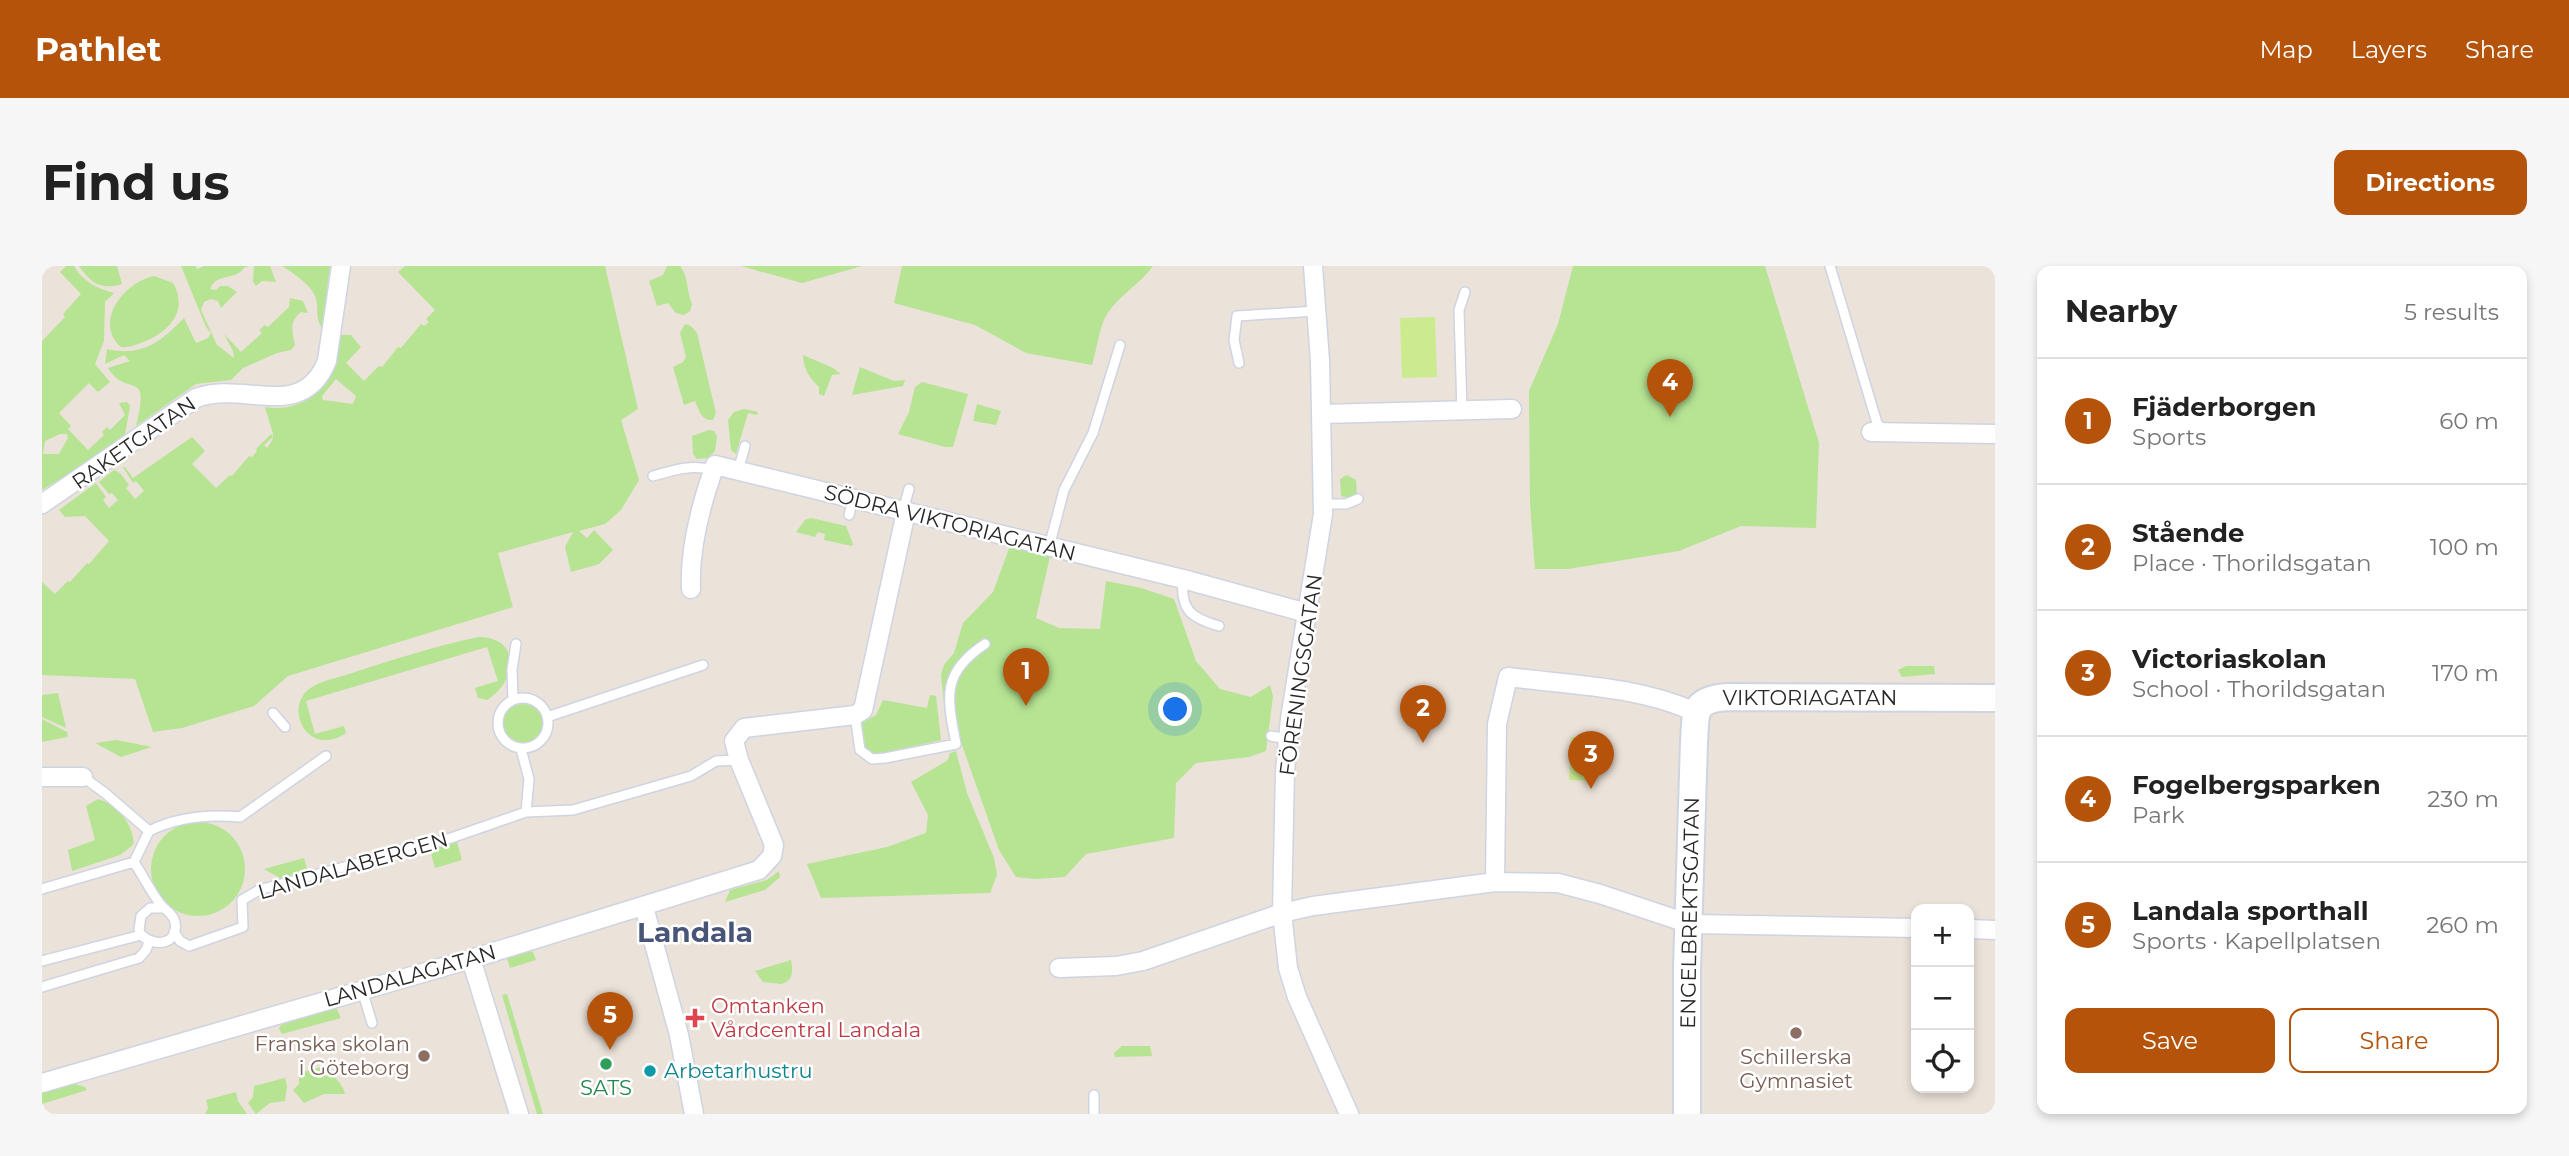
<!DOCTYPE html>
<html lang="en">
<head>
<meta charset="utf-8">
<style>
  :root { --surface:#fff; --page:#f6f6f6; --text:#222; --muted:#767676; --line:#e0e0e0; --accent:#b45309 }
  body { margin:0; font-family:Montserrat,sans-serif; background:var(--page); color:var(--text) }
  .controls { position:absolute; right:21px; bottom:21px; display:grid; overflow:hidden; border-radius:14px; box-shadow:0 4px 10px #0003 }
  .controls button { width:63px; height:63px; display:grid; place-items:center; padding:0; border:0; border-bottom:2px solid var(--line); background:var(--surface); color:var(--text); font:35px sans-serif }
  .you { position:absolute; left:1134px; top:444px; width:24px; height:24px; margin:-18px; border:5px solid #fff; border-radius:50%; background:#1a73e8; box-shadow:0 0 0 10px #1a73e833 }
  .badge { display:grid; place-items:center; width:46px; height:46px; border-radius:50%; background:var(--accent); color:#fff; font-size:23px; font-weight:700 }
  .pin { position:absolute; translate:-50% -58px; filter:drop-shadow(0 2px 4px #0008) }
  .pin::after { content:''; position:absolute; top:37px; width:24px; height:21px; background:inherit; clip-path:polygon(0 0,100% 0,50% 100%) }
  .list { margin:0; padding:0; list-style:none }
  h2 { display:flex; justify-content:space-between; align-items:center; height:91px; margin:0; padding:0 28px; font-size:30px }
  h2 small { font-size:23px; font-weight:400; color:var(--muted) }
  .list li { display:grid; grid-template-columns:46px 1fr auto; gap:21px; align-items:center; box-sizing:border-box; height:126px; padding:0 28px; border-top:2px solid var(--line) }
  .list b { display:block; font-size:26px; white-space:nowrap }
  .list p { margin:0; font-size:23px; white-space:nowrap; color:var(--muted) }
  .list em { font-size:23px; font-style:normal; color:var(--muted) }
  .actions { display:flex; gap:14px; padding:21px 28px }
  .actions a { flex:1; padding:16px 0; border:2px solid var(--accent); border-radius:14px; text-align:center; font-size:24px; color:var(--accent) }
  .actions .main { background:var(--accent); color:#fff }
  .icon { flex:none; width:38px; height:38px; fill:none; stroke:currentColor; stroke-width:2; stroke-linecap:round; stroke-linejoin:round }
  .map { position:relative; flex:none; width:1953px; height:848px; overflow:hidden; border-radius:14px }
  header { display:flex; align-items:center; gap:42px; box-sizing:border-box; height:98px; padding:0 35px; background:var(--accent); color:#fff }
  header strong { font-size:33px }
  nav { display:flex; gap:38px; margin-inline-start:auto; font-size:24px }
  .intro { display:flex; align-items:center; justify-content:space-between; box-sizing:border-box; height:168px; padding:0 42px }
  h1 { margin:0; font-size:49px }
  .button { padding:18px 32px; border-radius:14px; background:var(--accent); color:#fff; font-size:24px; font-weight:700 }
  main { display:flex; gap:42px; padding:0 42px }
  aside { flex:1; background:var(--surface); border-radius:14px; box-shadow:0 4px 10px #0003 }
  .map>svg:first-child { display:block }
</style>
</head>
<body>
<header>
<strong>Pathlet</strong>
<nav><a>Map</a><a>Layers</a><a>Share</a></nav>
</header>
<div class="intro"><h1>Find us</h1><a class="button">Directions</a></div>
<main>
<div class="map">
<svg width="1953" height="848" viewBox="0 0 1953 848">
  <rect width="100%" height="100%" fill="#ebe2d9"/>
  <path fill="#b6e493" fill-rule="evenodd" d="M24 0H32C40 15 56 23 72 27L63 36 62 75 53 98 68 116 56 126 47 117 17 147 29 160 26 163 46 184 62 169 60 166 65 161 68 164 83 149 77 137 85 136 88 140 83 169 37 202 0 224V75L23 51 21 48 39 28 18 6ZM18 168H25L26 172 17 188H1L3 175Z
    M37 0H75L80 18C60 24 49 18 37 0Z
    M139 0H153L156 3 162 0H207L202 2C193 15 175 6 168 23L174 24 178 20H186L195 26 179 42 176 35 169 33 162 36 159 44 175 79 192 92 191 85 182 68 199 86 220 67 217 64 223 59 226 61 247 41 248 32 261 35 266 47 259 46C247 56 250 65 253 79L249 84 235 87 201 102 189 114 154 118 94 160C109 99 85 134 66 102L88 95 82 89 63 98 65 83C100 91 119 76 142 52L154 77 166 72 169 67 164 61Z
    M212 0H228L234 16 220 15 214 20 211 16Z
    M240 0H288L280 62C273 52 277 44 274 33 271 20 251 7 240 0Z
    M363 0H563L596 143 579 154 597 214 579 244 563 258 537 265 545 272 552 264 571 284 557 298 529 306 523 281 531 266 456 287 471 341 246 410 212 440 140 462 111 466 93 413 0 409V316L13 328 26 315 28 316 45 297 47 298 67 275 43 250 23 251 17 244 54 217 64 231 61 234 67 242 76 234 70 227 67 228 57 216 72 204 78 207 87 219 84 222 93 233 102 225 94 215 91 217 81 201H83L91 212 150 171 163 185 150 198 174 222 188 209 190 210 207 190 210 191 215 185 214 183 229 168 231 171 222 179 225 182C228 178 232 173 231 168L223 141C250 146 278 132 290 108 296 96 297 81 299 69H309L319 81 304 97 322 115 337 100 340 101 356 81 359 82 379 58 382 60 387 56 384 53 393 44 356 6ZM294 113 314 130 311 138 281 134 280 130Z
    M625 0H638C647 11 644 24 650 38L648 45 642 49 634 47 626 37 615 40 607 15 621 9Z
    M699 0H820L760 17Z
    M860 0H1111C1098 18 1074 32 1064 50 1058 59 1054 87 1050 99L984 87 933 59 852 37Z
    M1531 0H1723L1777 177 1774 262 1699 260 1637 285 1526 303H1493L1488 238 1487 125 1516 58Z
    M112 10 131 17C147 45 127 66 101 76 93 79 88 82 79 81 51 56 82 16 112 10Z
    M643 58 649 60 655 67 674 147 671 154C659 155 657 144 653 135L642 139 631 101 641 96 644 91 638 67Z
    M761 89 791 102 799 108 790 109 782 130 777 128V121C768 113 761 102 761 89Z
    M818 101 852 115 863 114 861 120 810 129Z
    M880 116 926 128 911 181H903L856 168 867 146 873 121Z
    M935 138 959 145 954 159 931 155Z
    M702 143 716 146 715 149 706 147 694 188 689 184 686 154 692 146Z
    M667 164 672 165 675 170 673 185 666 192 655 193 651 188 650 170Z
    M1305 209 1314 214 1315 229 1307 232 1299 230 1298 213Z
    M769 252 804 260 811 278 810 280 782 274 783 268 776 266 773 271 754 266 763 254Z
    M969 277 1009 286 994 352 1017 362 1058 363 1064 315 1099 322 1132 333 1154 395 1178 423 1209 431 1228 419 1231 430 1224 485 1207 491 1154 497 1134 517 1132 572 1044 588 1023 611 993 613 974 611 957 584 920 479 903 447 899 409 902 399 912 387 921 357 951 326Z
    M437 371C480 372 475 415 445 434L436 432 433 422 456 415 445 381 264 435 273 468 302 460 304 467C267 492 241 444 267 423 278 415 294 412 307 408 350 394 393 380 437 371Z
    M1864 400H1892L1893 408 1860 411 1856 404Z
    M16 427 24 462 0 451V429Z
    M888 429 894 430 899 474 834 489C819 482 820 472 820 457L834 449 841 434 885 442Z
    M461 458a20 20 0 1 1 40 0a20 20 0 1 1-40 0Z
    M0 453 25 466 26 471 0 476Z
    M74 474 110 481 79 491 53 477Z
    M914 485 925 527 952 592 955 609 948 627 779 632 765 598 845 581 884 567 886 549 869 516 906 494 908 487Z
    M56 533C73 537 94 560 91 579L78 589 30 605 26 584 53 574 44 540Z
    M109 603a47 47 0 1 1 94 0a47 47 0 1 1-94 0Z
    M415 576 420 594 393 602 388 584Z
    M262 592 265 603 263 609 238 612 222 603Z
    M737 605 738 611 723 624 683 636 688 624 725 614Z
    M484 684 491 686 494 694 468 702 464 690Z
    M749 694C751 705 752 714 739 718L721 716 713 705Z
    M465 728 501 848H495L460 729Z
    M293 739 299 752 240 768 237 763 241 755Z
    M1080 780H1108L1110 790 1073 791 1072 787Z
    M287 799C290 813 301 816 303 828H282L262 837 251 824 257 818V807Z
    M243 812 245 820 243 835 228 837 214 848 206 837 211 831 212 820Z
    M30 817 43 821 45 824 0 838V825Z
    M194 826 196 835 205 848H163L166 842 164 834Z"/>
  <path fill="#cceb8f" d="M1393 51 1395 111 1360 112 1358 52Z
    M1529 471 1551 472 1549 515 1527 514Z"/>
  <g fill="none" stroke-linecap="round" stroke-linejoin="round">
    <g stroke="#ced4e2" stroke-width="12">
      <path id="lane" d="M1788 0 1835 157 1842 165
        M1197 97 1192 74 1195 50 1274 45
        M1420 145 1417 44 1423 26
        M696 205 703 180
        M611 210C632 204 649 198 671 204
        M1281 238H1304L1316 233
        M861 245 867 223
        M807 249 811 233
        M1007 281 1022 224 1051 167 1078 79
        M1141 313C1138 344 1149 352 1177 360
        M456 457a25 25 0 1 1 50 0a25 25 0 1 1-50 0Z
        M471 434 470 404 474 378
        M231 447 243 461
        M813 449 818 484 830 493 843 492 914 478C905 431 899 407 943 378
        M505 451 661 399
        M1229 470 1246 473
        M479 483 487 513 484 546
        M41 511 63 527 107 565
        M0 623 92 596
        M132 666 138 675 147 680 201 661 200 634 217 624 409 572 484 546 531 544 649 510 674 495 697 494
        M99 669C114 682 137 678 133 656 131 647 124 645 119 639 109 626 101 610 92 596L107 565C135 551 167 548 198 551L284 490
        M99 669 97 663 99 650 108 642H121
        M0 695 99 669
        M0 721 97 692 104 684 107 676
        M320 724 330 757
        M1052 829V848"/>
    </g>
    <g stroke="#ced4e2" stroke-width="21">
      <path id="street" d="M1271 0 1278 95 1281 248 1248 453 1243 505 1240 647 1246 702 1255 731 1307 848
        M1280 148 1470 143
        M1829 166 1953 168
        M0 238 154 132C202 114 260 157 285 95L299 0
        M649 323C647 281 659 238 673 199L1141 313 1265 347
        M0 511H41
        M1453 616 1455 458 1466 411C1528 419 1596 420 1653 446
        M602 641 637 769 652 848
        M1927 663 1953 664
        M429 693 477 848
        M1017 702 1074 700 1101 695 1240 647 1271 640 1453 616 1516 617 1558 628 1648 658 1874 662
        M0 817 429 693 717 604 730 590 732 579 697 494 692 475 702 462 813 449 821 444 864 246"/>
    </g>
    <g stroke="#ced4e2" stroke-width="30">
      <path id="secondary" d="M1645 848V702L1652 476C1654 446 1650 434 1685 431L1953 432"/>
    </g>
    <use href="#lane" stroke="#fff" stroke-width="9"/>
    <use href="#street" stroke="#fff" stroke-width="18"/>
    <use href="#secondary" stroke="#fff" stroke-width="26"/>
  </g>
  <path fill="#e0444e" stroke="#fff" stroke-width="2.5" d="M649.5 741.5h7v7h7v7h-7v7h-7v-7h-7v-7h7z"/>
  <g fill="#8d6e63" stroke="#fff" stroke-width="2.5">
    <circle cx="1754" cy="767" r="7"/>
    <circle cx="382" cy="790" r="7"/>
  </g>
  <circle fill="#2e9e5b" stroke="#fff" stroke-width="2.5" cx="564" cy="798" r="7"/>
  <circle fill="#0f9aa8" stroke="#fff" stroke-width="2.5" cx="608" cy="805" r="7"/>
  <g text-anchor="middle" stroke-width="5" stroke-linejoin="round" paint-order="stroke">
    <g font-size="21" fill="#282828" stroke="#fff">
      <text transform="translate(92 177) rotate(-35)" y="7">RAKETGATAN</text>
      <text transform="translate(908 257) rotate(14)" y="7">SÖDRA VIKTORIAGATAN</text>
      <text transform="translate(1259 409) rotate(-82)" y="7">FÖRENINGSGATAN</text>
      <text x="1768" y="439">VIKTORIAGATAN</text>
      <text transform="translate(311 600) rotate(-16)" y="7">LANDALABERGEN</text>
      <text transform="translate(1648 647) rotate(-89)" y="7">ENGELBREKTSGATAN</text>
      <text transform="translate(368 710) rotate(-16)" y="7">LANDALAGATAN</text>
    </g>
    <g font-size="21" fill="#be3a42" stroke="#fff" text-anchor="start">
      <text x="669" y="747">Omtanken<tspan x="669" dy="24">Vårdcentral Landala</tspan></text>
    </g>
    <g font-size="21" fill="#785e54" stroke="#fff" text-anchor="end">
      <text x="368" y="785">Franska skolan<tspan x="368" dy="24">i Göteborg</tspan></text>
      <text x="1754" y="798" text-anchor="middle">Schillerska<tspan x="1754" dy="24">Gymnasiet</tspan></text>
    </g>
    <g font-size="21" fill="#0d838f" stroke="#fff" text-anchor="start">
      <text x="622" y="812">Arbetarhustru</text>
    </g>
    <g font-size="21" fill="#27864d" stroke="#fff">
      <text x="564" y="829">SATS</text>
    </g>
    <g font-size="28" font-weight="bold" fill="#485579" stroke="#fff">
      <text x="653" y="676">Landala</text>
    </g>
  </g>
</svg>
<div class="controls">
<button>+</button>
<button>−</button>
<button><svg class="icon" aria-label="locate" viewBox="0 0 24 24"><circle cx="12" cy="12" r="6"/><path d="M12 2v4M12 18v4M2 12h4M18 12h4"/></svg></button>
</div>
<div class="you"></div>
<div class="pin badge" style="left:984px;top:440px">1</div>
<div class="pin badge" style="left:1381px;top:477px">2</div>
<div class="pin badge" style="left:1549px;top:523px">3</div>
<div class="pin badge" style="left:1628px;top:151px">4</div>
<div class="pin badge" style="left:568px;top:784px">5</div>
</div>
<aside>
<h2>Nearby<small>5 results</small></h2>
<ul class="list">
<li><span class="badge">1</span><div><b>Fjäderborgen</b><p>Sports</p></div><em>60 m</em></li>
<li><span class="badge">2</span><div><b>Stående</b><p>Place · Thorildsgatan</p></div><em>100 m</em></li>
<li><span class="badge">3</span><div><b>Victoriaskolan</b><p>School · Thorildsgatan</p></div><em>170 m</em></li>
<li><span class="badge">4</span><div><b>Fogelbergsparken</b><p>Park</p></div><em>230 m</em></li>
<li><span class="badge">5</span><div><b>Landala sporthall</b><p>Sports · Kapellplatsen</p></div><em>260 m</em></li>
</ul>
<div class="actions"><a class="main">Save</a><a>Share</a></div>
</aside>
</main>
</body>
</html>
